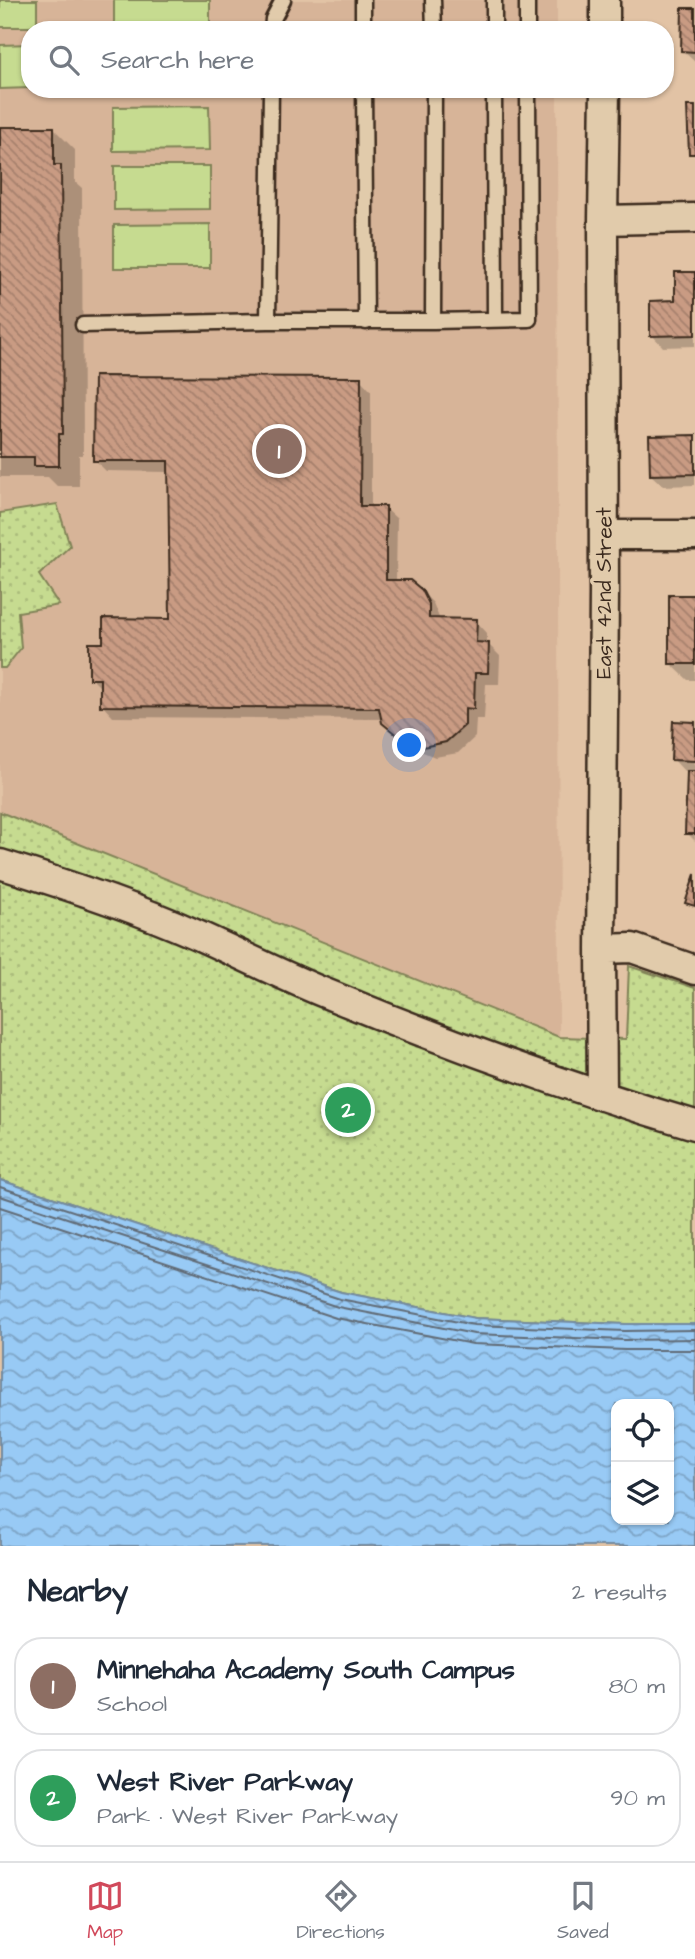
<!DOCTYPE html>
<html lang="en">
<head>
<meta charset="utf-8">
<style>
  :root { --surface:#fff; --page:#f2f2f3; --text:#1f2937; --muted:#747a83; --line:#e0e1e3; --accent:#d1495b }
  body { margin:0; font-family:"Architects Daughter",sans-serif; background:var(--page); color:var(--text) }
  .controls { position:absolute; right:21px; bottom:21px; display:grid; overflow:hidden; border-radius:14px; box-shadow:0 2px 5px #0004 }
  .controls button { width:63px; height:63px; display:grid; place-items:center; padding:0; border:0; border-bottom:2px solid var(--line); background:var(--surface); color:var(--text); font:35px sans-serif }
  .you { position:absolute; left:410px; top:746px; width:24px; height:24px; margin:-18px; border:5px solid #fff; border-radius:50%; background:#1a73e8; box-shadow:0 0 0 10px #1a73e833 }
  .badge { display:grid; place-items:center; width:46px; height:46px; border-radius:50%; background:var(--accent); color:#fff; font-size:23px; font-weight:700 }
  .pin { position:absolute; translate:-50% -50%; border:4px solid #fff; box-shadow:0 2px 7px #0006 }
  .list { margin:0; padding:0; list-style:none }
  h2 { display:flex; justify-content:space-between; align-items:center; height:91px; margin:0; padding:0 28px; font-size:30px }
  h2 small { font-size:23px; font-weight:400; color:var(--muted) }
  .list li { display:grid; grid-template-columns:46px 1fr auto; gap:21px; align-items:center; box-sizing:border-box; height:98px; margin:0 14px 14px; padding:0 14px; border:2px solid var(--line); border-radius:28px }
  .list b { display:block; font-size:26px; white-space:nowrap }
  .list p { margin:0; font-size:23px; white-space:nowrap; color:var(--muted) }
  .list em { font-size:23px; font-style:normal; color:var(--muted) }
  .icon { flex:none; width:38px; height:38px; fill:none; stroke:currentColor; stroke-width:2; stroke-linecap:round; stroke-linejoin:round }
  .map { position:relative; flex:none; width:695px; height:1546px; overflow:hidden }
  .search { position:absolute; background:var(--surface); box-shadow:0 2px 5px #0004; left:21px; right:21px; top:21px; height:77px; display:flex; align-items:center; gap:18px; box-sizing:border-box; padding:0 24px; border-radius:28px; color:var(--muted); font-size:26px }
  .sheet { height:315px; background:var(--surface) }
  nav { display:flex; justify-content:space-around; align-items:center; box-sizing:border-box; height:98px; border-top:2px solid var(--line); background:var(--surface); font-size:19px; color:var(--muted) }
  nav a { display:grid; justify-items:center; gap:4px }
  nav .on { color:var(--accent) }
  .map>svg:first-child { display:block }
</style>
</head>
<body>
<div class="map">
<svg width="695" height="1546" viewBox="0 0 695 1546">
  <defs>
    <pattern id="park-dots" width="8" height="8" patternUnits="userSpaceOnUse" patternTransform="scale(1.75)"><rect width="8" height="8" fill="#c6db90"/><path d="M2 2h.1M6 6h.1" fill="none" stroke="#abbc7c" stroke-width="1.8" stroke-linecap="round"/></pattern>
    <pattern id="water-waves" width="16" height="10" patternUnits="userSpaceOnUse" patternTransform="scale(1.75)"><rect width="16" height="10" fill="#98caf5"/><path d="M0 5q4-4 8 0t8 0" fill="none" stroke="#7da4c6"/></pattern>
    <pattern id="building-back-hatch" width="6" height="6" patternUnits="userSpaceOnUse" patternTransform="scale(1.75)"><rect width="6" height="6" fill="#c99b83"/><path d="M-1 5l2 2M0 0l6 6M5-1l2 2" fill="none" stroke="#a47f6b"/></pattern>
  </defs>
  <rect width="100%" height="100%" fill="#e2c3a5"/>
  <filter id="ink" filterUnits="userSpaceOnUse"><feTurbulence type="fractalNoise" baseFrequency=".0143" numOctaves="2"/><feDisplacementMap in="SourceGraphic" scale="14" xChannelSelector="R" yChannelSelector="G"/><feConvolveMatrix kernelMatrix="1 2 1 2 8 2 1 2 1" color-interpolation-filters="sRGB"/></filter>
  <g filter="url(#ink)">
    <path fill="#d7b498" d="M0 0H557V30H30V89H557L559 1037 0 812Z"/>
    <path fill="#c6db90" stroke="#808257" stroke-width="2" d="M0 0H37V27H0Z
      M114 0H210V30H114Z
      M30 44V88L0 89V45Z
      M209 106 210 150 113 151V107Z
      M114 166H210V209L114 210Z
      M210 224V268H114V225Z"/>
    <path fill="url(#park-dots)" stroke="#808257" stroke-width="2" d="M57 504 70 546 39 575 59 605 18 612 21 648 5 668H0V513Z
      M0 812 559 1037 626 1039 629 966 695 988V1324H625L475 1318 341 1292 0 1180Z"/>
    <path fill="url(#water-waves)" stroke="#738a9f" stroke-width="2" fill-rule="evenodd" d="M0 1180 341 1292 475 1318 625 1324H695V1546H0ZM616 1404H669V1520H616Z"/>
    <path fill="#0003" d="M695 10V62L683 51Z
      M0 129H54L75 150V182L82 188 83 455H79V486H57L48 477H0Z
      M695 273V346L663 347 652 335Z
      M360 379 371 391V508H385L397 519 396 581 421 591 433 603 440 620 476 621 487 633V643L500 656 499 684H486L484 719H476L475 737 458 753 435 757 413 748 396 735 383 719 113 717 102 705V689L91 678 104 645 172 620 169 472 106 471 95 460Z
      M695 436V485L663 486 651 475Z
      M695 596V680H688L671 664Z
      M695 724V841L687 833 689 771H684L673 759Z"/>
    <g fill="none" stroke-linecap="round" stroke-linejoin="round">
      <path stroke="#606a74" stroke-width="2" d="M0 1187 340 1299 474 1325 625 1331 695 1330
        M0 1196 338 1307 474 1334 625 1340 695 1339
        M0 1207 336 1318 473 1344 625 1350H695"/>
    </g>
    <path fill="url(#building-back-hatch)" stroke="#3b2a1e" stroke-width="2" d="M682 8H695V52L681 51Z
      M687 106H695V154H689Z
      M0 127H54V165H61L63 434H59V466H34V457H0Z
      M675 272H695V335L650 336V301L675 300Z
      M94 376 361 377 360 506H386V580H410L422 590 429 604V618L477 619 476 642 489 643 488 673H475L474 709 465 708V725L446 742 423 747 399 737 382 723 379 708 100 706V679H89V643H103V618L170 619 168 461H93Z
      M695 435V474L650 475 649 436Z
      M669 595H695V664H669Z
      M673 721 695 722V761L671 760Z
      M687 771H695V834H685Z
      M695 874V906L685 903Z"/>
    <g fill="none" stroke-linecap="round" stroke-linejoin="round">
      <g stroke="#3b2a1e" stroke-width="19">
        <path id="lane" d="M363 0V30
          M433 0 434 30
          M494 0V30
          M527 0V30
          M272 30 273 19 283 0
          M271 89 268 321H433
          M364 89 366 322
          M434 89 433 321 529 319 528 89
          M494 89 495 319
          M83 325 268 321"/>
      </g>
      <g stroke="#3b2a1e" stroke-width="33">
        <path id="street" d="M605 30V0
          M603 220 695 218
          M604 535H695
          M0 864C65 884 132 906 195 934 238 953 281 975 325 993 446 1043 570 1088 695 1125
          M601 949 632 948 695 970
          M602 1096 601 949 604 593 603 220 605 89"/>
      </g>
      <use href="#lane" stroke="#e1cbab" stroke-width="14"/>
      <use href="#street" stroke="#e1cbab" stroke-width="28"/>
    </g>
  </g>
  <g text-anchor="middle" stroke-width="7" stroke-linejoin="round" paint-order="stroke">
    <g font-size="21" fill="#3b2a1e" stroke="#e1cbab">
      <text transform="translate(604 593) rotate(-90)" y="7">East 42nd Street</text>
    </g>
  </g>
</svg>
<div class="controls">
<button><svg class="icon" aria-label="locate" viewBox="0 0 24 24"><circle cx="12" cy="12" r="6"/><path d="M12 2v4M12 18v4M2 12h4M18 12h4"/></svg></button>
<button><svg class="icon" aria-label="layers" viewBox="0 0 24 24"><path d="M12 4l9 5-9 5-9-5zM3 14l9 5 9-5"/></svg></button>
</div>
<div class="you"></div>
<div class="pin badge" style="left:279px;top:451px;background:#8d6e63">1</div>
<div class="pin badge" style="left:348px;top:1110px;background:#2e9e5b">2</div>
<div class="search"><svg class="icon" aria-label="search" viewBox="0 0 24 24"><circle cx="10" cy="10" r="6"/><path d="M15 15l6 6"/></svg>Search here</div>
</div>
<section class="sheet">
<h2>Nearby<small>2 results</small></h2>
<ul class="list">
<li><span class="badge" style="background:#8d6e63">1</span><div><b>Minnehaha Academy South Campus</b><p>School</p></div><em>80 m</em></li>
<li><span class="badge" style="background:#2e9e5b">2</span><div><b>West River Parkway</b><p>Park · West River Parkway</p></div><em>90 m</em></li>
</ul>
</section>
<nav>
<a class="on"><svg class="icon" aria-label="map" viewBox="0 0 24 24"><path d="M3 6l6-2 6 2 6-2v14l-6 2-6-2-6 2zM9 4v14M15 6v14"/></svg>Map</a>
<a><svg class="icon" aria-label="directions" viewBox="0 0 24 24"><path d="M12 3l9 9-9 9-9-9zM9 14v-3h6M13 9l2 2-2 2"/></svg>Directions</a>
<a><svg class="icon" aria-label="saved" viewBox="0 0 24 24"><path d="M7 4h10v16l-5-4-5 4z"/></svg>Saved</a>
</nav>
</body>
</html>
